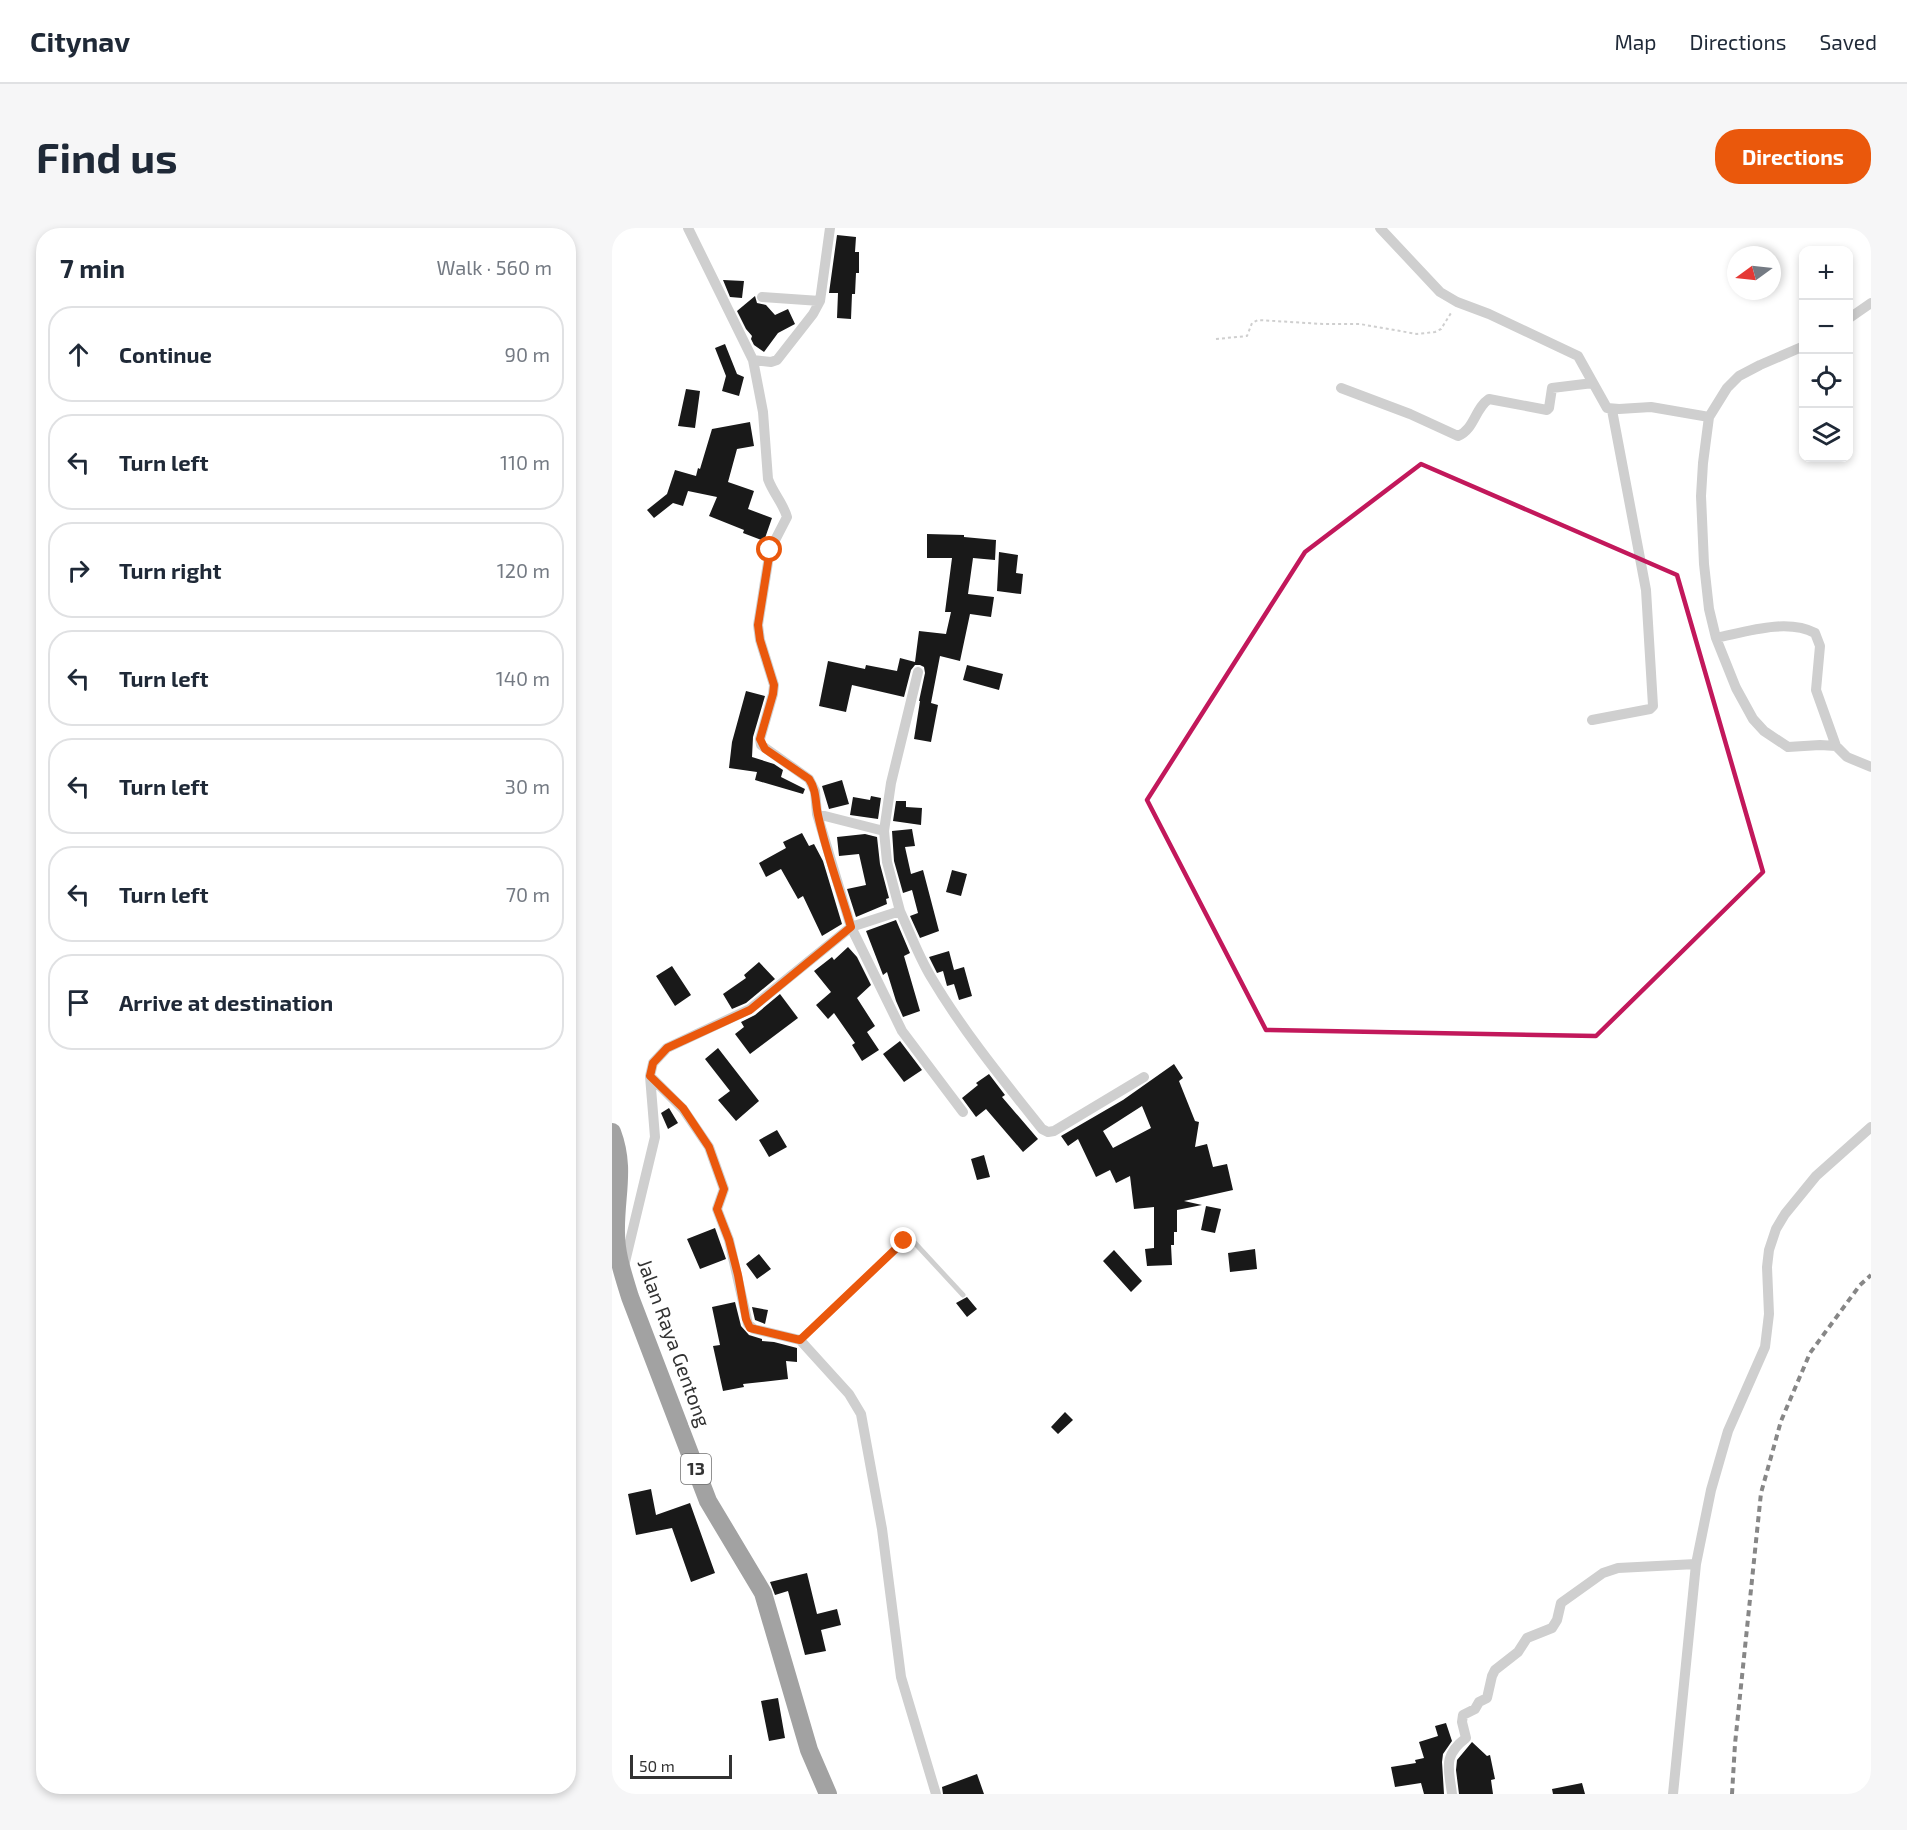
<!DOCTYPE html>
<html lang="en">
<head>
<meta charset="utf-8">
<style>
  :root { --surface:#fff; --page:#f6f6f7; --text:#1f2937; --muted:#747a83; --line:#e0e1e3; --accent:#ea580c }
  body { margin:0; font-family:"Exo 2",sans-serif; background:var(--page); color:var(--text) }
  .controls { position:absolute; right:18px; top:18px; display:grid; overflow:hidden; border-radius:12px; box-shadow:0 3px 9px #0003 }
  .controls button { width:54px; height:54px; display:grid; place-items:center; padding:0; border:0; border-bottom:2px solid var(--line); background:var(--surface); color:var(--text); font:30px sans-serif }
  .compass { position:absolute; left:1115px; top:18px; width:54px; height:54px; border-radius:50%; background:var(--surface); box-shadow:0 3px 9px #0003; rotate:255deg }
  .scale { position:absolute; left:18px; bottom:15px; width:102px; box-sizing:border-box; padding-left:6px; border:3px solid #323232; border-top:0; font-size:16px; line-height:21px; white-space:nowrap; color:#323232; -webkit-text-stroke:4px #fff; paint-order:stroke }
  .stop { position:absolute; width:18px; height:18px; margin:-14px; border:4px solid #ea580c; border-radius:50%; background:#fff }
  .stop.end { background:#ea580c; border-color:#fff; box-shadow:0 2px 6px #0008 }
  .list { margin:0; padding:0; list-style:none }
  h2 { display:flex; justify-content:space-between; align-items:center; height:78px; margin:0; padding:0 24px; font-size:26px }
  h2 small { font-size:20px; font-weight:400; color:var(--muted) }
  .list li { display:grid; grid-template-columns:39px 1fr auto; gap:18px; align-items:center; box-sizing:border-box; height:96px; margin:0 12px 12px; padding:0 12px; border:2px solid var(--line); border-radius:24px }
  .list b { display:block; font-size:22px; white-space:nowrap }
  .list em { font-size:20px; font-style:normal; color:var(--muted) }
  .icon { flex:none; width:33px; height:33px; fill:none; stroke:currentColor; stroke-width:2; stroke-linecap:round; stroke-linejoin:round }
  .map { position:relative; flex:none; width:1259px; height:1566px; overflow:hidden; border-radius:24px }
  header { display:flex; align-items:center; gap:36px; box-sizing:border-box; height:84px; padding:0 30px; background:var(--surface); border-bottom:2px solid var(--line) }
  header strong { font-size:28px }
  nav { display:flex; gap:33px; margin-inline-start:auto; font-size:21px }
  .intro { display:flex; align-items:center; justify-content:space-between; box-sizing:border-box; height:144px; padding:0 36px }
  h1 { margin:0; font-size:42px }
  .button { padding:15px 27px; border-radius:24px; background:var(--accent); color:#fff; font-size:21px; font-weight:700 }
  main { display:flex; gap:36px; padding:0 36px }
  aside { flex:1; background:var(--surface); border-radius:24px; box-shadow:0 3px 9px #0003 }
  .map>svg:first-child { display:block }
</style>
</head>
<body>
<header>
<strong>Citynav</strong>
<nav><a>Map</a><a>Directions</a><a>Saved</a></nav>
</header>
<div class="intro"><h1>Find us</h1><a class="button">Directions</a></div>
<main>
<aside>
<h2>7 min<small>Walk · 560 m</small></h2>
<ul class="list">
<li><svg class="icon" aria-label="ahead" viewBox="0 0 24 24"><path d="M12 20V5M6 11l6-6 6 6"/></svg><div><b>Continue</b></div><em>90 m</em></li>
<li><svg class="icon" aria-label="left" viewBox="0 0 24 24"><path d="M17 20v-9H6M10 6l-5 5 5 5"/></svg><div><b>Turn left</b></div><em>110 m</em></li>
<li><svg class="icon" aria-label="right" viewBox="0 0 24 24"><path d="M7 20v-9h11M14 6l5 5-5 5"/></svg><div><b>Turn right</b></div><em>120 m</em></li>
<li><svg class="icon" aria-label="left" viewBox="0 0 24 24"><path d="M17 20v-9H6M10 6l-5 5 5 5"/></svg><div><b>Turn left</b></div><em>140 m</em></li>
<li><svg class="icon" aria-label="left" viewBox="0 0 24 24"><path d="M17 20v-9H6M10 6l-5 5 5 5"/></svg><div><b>Turn left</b></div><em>30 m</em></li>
<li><svg class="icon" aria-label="left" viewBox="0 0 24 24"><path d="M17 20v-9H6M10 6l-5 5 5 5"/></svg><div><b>Turn left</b></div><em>70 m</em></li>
<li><svg class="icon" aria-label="arrive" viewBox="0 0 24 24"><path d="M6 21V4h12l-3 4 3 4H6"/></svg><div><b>Arrive at destination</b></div></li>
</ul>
</aside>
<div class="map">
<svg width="1259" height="1566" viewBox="0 0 1259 1566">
  <rect width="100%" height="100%" fill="#fff"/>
  <path fill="#191919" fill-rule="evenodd" d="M225 7 244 9 243 24H247V45H244L243 66H240L239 91 225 90 226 65H217Z
    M111 52 132 53 130 70 118 69Z
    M143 68 145 75 154 77 163 87 176 81 183 96 166 105 152 124 142 117 139 111 140 108 134 101 125 83Z
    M113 116 125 146 132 149 127 168 110 163 114 148 103 120Z
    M74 161 88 163 83 200 66 198Z
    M138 194 142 218 125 221 116 254 142 263 136 281 160 290 152 313 131 305 132 302 97 288 105 269 76 263 71 278 61 275 42 290 35 282 55 266 63 242 84 248 86 240 88 241 100 201Z
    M315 306 352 307V309L384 312 383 332 361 330 356 366 382 369 379 389 358 386 348 433 328 428 319 475 326 477 319 514 302 511 308 473H307L313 445 312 439 308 437H303L299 442 292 469 240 457 234 484 207 478 216 433 253 441 254 437 285 443 288 430 303 434 307 403 334 406 339 384H333L340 330H315Z
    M387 324 406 327 404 345 411 346 409 366 385 363Z
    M355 437 391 446 387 462 351 452Z
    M134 463 153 468 141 509 140 529 162 536 171 542 169 549 193 561 191 566 143 552 145 544 117 540 120 514Z
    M230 552 237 576 217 581 210 558Z
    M259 568 269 570 266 591 238 587 241 569 258 572Z
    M284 573H294V579L310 580 309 597 281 593Z
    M300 601 303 618 293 619 299 646 311 642 327 703 308 710 298 688 306 685 300 662 291 665 282 633 280 603Z
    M190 605 197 618 202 616 211 633 230 696 210 708 191 668 186 671 169 641 154 649 147 635 174 620 171 614Z
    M253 606 265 609 268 636 277 670 274 671 275 676 244 689 235 661 254 657 247 626 227 628 225 609Z
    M340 642 355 646 349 668 334 664Z
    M284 692 298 725 292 728 308 783 291 789 284 773 275 744 271 747 254 703Z
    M236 719 245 729 259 757 245 770 263 798 255 804 267 822 250 833 240 817 243 815 222 785 216 791 204 777 219 764 202 743 220 729 222 732Z
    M337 723 342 742 352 739 360 768 347 772 342 756 335 758 331 743 325 745 317 729Z
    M147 734 163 751 134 775 120 781 111 766 134 750 132 747Z
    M60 738 79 767 63 778 44 748Z
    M168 766 186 790 138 826 123 806 132 799 129 794 143 787Z
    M288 813 310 842 292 854 271 826Z
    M106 820 147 873 124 893 106 872 118 863 93 831Z
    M562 836 571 850 567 853 583 893 587 894 583 919 595 916 601 939 615 936 621 962 572 973 590 977 565 982V1004H562V1017H559L560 1037 535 1038 533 1021 542 1020V979L522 981 518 948 504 955 498 942 484 949 466 911 456 918 449 908 511 872ZM530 878 539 900 501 920 491 903Z
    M377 846 393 867 390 869 426 911 411 924 374 881 364 889 350 870 366 857 364 855Z
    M57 880 66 895 56 901 49 885Z
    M165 902 175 919 157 929 147 912Z
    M372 927 378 949 365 952 359 931Z
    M594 978 609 981 603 1005 589 1002Z
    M103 1000 114 1031 88 1041 75 1011Z
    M643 1021 645 1041 618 1044 616 1025Z
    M502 1022 530 1053 519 1064 491 1033Z
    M147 1026 159 1041 145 1051 134 1036Z
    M355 1069 365 1081 355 1089 344 1075Z
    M123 1074 129 1098 137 1107 150 1111V1113L162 1114 185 1120V1134L174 1133 176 1151 131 1156 132 1159 111 1163 101 1118 108 1117 100 1079Z
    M140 1079 156 1082 153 1096 143 1092Z
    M453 1184 461 1192 446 1206 439 1199Z
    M39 1261 44 1287 78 1275 103 1345 79 1354 60 1300 24 1307 16 1266Z
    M195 1345 205 1386 225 1381 229 1397 209 1402 214 1423 193 1427 176 1363 163 1367 158 1354Z
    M166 1470 173 1510 157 1513 149 1473Z
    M834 1495 840 1513 831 1526 830 1534 832 1566H812L809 1555 783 1559 779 1539 804 1535 803 1532 812 1530 807 1514 826 1508 823 1498Z
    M860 1514 875 1528 878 1527 883 1551 879 1552 881 1566H847L844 1542 845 1532Z
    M365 1546 372 1566H331L330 1559Z
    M970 1555 973 1566H941L940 1561Z"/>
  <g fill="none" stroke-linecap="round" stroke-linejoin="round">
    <path stroke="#cfcfcf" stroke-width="2" stroke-dasharray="3 3" stroke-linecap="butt" d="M604 111 635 108 640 95 646 92 711 96H748L805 106 823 104 829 101 839 85"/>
    <path stroke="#cfcfcf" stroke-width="5" d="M188 1112 292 1013H301L351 1067"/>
    <path stroke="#cfcfcf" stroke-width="10" d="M76 0 141 132 151 184 156 251C161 265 171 275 175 289L158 322 146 397 148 412 162 457 161 466 148 511 149 517 197 551 203 563 205 586 239 699 290 803 351 884
      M768 0 828 64 845 74 877 86 966 128 995 180 1007 181 1039 179 1097 189
      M150 69 208 73
      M1236 91 1259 75
      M1192 118 1148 137 1127 148 1115 160 1097 189 1091 235 1089 268 1092 336 1097 381 1104 410 1124 460 1141 491 1152 503 1176 519 1208 517 1224 518 1235 529 1259 539
      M141 132 159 134 165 132 201 86 208 73 218 0
      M729 160 798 186 846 208C862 202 863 180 877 171L935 182 937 180 940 160 981 155
      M1104 410C1133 404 1175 390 1203 405L1208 418 1204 462 1224 518
      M980 492 1038 481 1041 478 1034 362 1000 182
      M205 586 272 603
      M288 683C298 705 307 729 319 749 351 803 391 852 430 901L436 904 442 903 532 849
      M38 848 71 881 97 919 112 961 105 981 117 1012 136 1096 142 1101 188 1112 237 1166 249 1186 270 1301 289 1449 324 1566
      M12 1038 43 909 38 848 41 835 55 820 138 781 239 699 288 683 275 634 272 603 279 555 306 444
      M840 1566C837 1541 830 1528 854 1510L850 1494 851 1487 863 1481 867 1474 875 1470 880 1448 883 1442 906 1424 915 1410 940 1400 945 1392 949 1375 991 1345 1006 1340 1084 1336
      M1061 1566 1084 1336 1099 1262 1116 1203 1153 1119 1157 1086 1155 1039 1157 1022 1164 1001 1173 986 1204 948 1259 899"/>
    <path stroke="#a2a2a2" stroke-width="18" d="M0 904C14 941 3 968 4 1005 4 1027 12 1049 18 1069L96 1273 151 1365 197 1522 216 1566"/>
    <path stroke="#878787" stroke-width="4" stroke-dasharray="6 4.5" stroke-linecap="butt" d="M1120 1566 1123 1516 1149 1265 1169 1193 1198 1125 1248 1057 1259 1047"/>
  </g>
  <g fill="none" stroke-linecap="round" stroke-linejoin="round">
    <path stroke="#ea580c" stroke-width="8" d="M158 322 146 397 148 412 162 457 161 466 148 511 153 521 197 551C205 563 203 574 206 587 214 625 228 662 239 699L138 782 55 820 41 835 38 848 71 880 97 919 112 961 105 981 117 1012 126 1047 134 1091 138 1100 188 1112 292 1013"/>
  </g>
  <path fill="none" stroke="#c2185b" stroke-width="4.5" stroke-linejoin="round" d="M809 236 1065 347 1151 644 984 808 654 802 535 572 693 324Z"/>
  <g text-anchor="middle" stroke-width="6" stroke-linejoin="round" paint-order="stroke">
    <rect fill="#fff" stroke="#707070" stroke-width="1.5" x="69" y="1226" width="30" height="30" rx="4.5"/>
    <g font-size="18" font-weight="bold" fill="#323232">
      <text x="84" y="1247">13</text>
    </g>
    <g font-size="20" fill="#323232" stroke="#fff">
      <text transform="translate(62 1115) rotate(70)" y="7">Jalan Raya Gentong</text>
    </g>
  </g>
</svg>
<div class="controls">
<button>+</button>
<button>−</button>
<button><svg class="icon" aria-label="locate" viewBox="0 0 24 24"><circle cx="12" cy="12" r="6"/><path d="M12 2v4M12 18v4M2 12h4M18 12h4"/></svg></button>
<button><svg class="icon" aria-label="layers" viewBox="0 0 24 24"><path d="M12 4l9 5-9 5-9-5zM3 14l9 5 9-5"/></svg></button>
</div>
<svg class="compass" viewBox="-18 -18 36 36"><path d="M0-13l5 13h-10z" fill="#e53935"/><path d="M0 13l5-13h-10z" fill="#747a83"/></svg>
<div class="scale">50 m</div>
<div class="stop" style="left:158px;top:322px"></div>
<div class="stop end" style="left:292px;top:1013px"></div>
</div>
</main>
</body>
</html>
